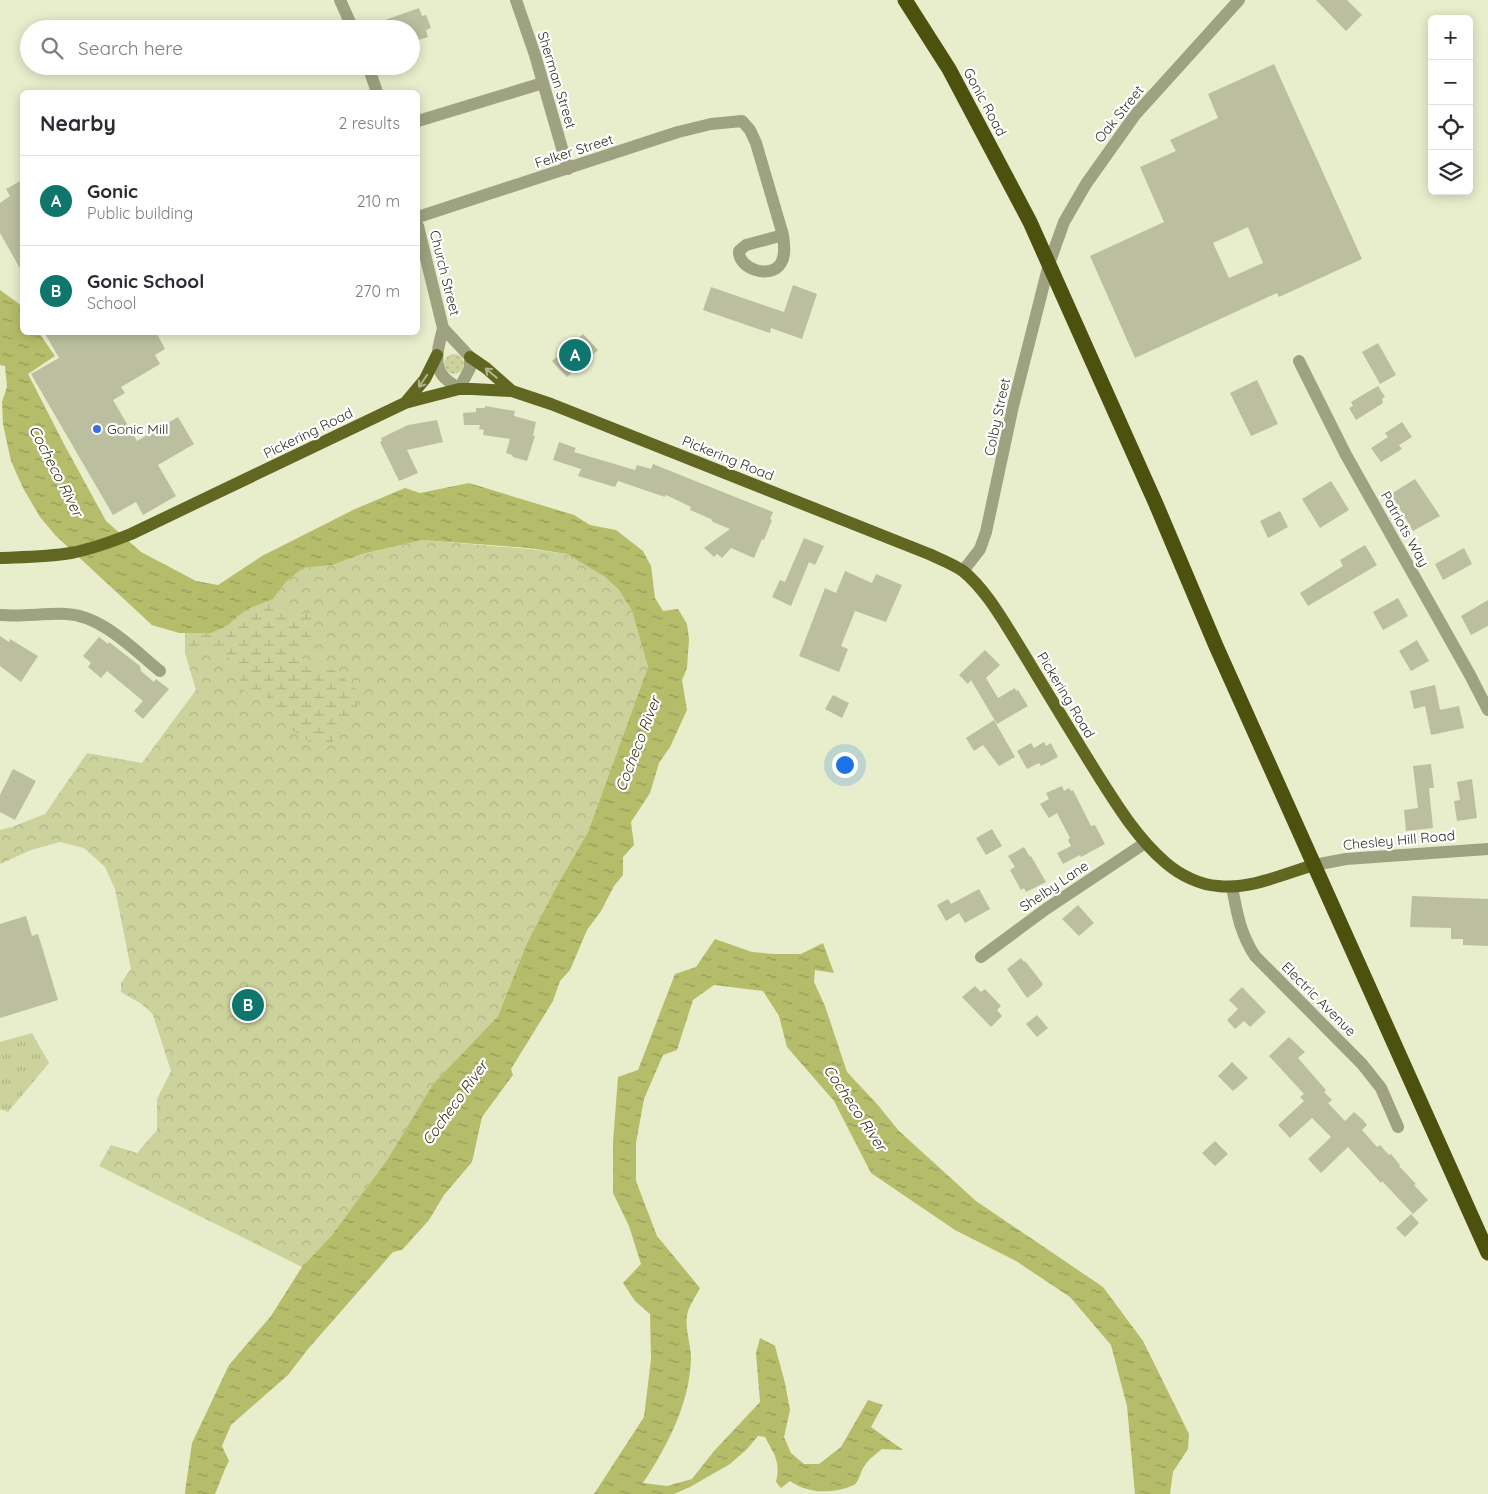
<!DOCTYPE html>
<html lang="en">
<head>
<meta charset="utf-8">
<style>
  :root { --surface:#fff; --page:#f7f7f7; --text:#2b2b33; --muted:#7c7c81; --line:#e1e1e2; --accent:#0f766e }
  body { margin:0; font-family:Quicksand,sans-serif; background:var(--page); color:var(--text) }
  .controls { position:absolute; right:15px; top:15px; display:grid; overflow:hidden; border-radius:8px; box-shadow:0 2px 12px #0003 }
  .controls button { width:45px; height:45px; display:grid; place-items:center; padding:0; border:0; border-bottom:1px solid var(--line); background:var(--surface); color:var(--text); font:25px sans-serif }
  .you { position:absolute; left:844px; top:764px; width:18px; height:18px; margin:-12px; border:4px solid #fff; border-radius:50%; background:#1a73e8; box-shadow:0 0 0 8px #1a73e833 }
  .badge { display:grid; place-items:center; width:32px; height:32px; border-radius:50%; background:var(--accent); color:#fff; font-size:16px; font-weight:700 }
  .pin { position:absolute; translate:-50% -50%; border:2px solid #fff; box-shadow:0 1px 5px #0006 }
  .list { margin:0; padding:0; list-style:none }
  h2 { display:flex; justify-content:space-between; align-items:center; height:65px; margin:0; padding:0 20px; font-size:21px }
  h2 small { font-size:16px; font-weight:400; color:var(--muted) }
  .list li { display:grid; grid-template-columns:32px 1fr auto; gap:15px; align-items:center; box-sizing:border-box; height:90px; padding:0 20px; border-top:1px solid var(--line) }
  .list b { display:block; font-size:19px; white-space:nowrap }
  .list p { margin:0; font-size:16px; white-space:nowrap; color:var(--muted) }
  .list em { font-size:16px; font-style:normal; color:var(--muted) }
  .icon { flex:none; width:28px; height:28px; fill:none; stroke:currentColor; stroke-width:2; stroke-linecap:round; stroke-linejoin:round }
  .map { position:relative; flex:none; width:1488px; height:1494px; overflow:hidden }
  .search { position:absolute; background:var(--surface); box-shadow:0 2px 12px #0003; left:20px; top:20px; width:400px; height:55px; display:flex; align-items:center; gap:12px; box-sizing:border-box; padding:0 18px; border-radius:28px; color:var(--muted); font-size:19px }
  .panel { position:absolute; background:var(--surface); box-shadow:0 2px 12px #0003; left:20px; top:90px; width:400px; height:245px; border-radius:8px }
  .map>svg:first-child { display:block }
</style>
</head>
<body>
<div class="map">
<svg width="1488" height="1494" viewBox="0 0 1488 1494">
  <defs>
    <pattern id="grass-dots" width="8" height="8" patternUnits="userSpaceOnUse" patternTransform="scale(1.25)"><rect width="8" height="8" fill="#ccd29b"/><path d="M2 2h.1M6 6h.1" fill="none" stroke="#b0b585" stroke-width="1.8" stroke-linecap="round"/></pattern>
    <pattern id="forest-crowns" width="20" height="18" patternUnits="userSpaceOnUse" patternTransform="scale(1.25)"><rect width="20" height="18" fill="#ccd29b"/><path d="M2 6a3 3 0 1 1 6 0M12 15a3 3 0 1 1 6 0" fill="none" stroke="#b0b585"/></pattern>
    <pattern id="wetland-marsh" width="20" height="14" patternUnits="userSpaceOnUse" patternTransform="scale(1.25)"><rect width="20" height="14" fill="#ccd29b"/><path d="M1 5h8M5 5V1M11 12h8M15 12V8" fill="none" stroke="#b0b585"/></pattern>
    <pattern id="park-tufts" width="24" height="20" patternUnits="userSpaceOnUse" patternTransform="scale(1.25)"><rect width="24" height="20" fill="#ccd29b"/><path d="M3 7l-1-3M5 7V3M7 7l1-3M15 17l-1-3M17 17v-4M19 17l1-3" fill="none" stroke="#b0b585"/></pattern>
    <pattern id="water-ripples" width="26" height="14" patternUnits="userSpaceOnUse" patternTransform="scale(1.25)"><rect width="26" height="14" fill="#b5bd6a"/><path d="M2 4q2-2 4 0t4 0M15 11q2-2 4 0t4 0" fill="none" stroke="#949a57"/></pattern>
  </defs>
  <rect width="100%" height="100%" fill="#e8edcc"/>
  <path fill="url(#grass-dots)" d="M444 364a10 10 0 1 1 20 0a10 10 0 1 1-20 0Z"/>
  <path fill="url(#forest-crowns)" d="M422 540 529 549 566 554 587 565 605 577 619 590 632 611 648 667 588 832 559 882 527 943 498 1016 433 1084 387 1160 332 1235 302 1267 99 1166 111 1145 137 1153 157 1130V1099L171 1071 153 1015C145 1004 132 999 121 992V983L131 969 115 889 105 867 84 848 60 842 31 850 0 864V830L12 827 45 814 87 753 142 763 196 690 185 653V633H211L273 599 286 582 303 568 332 565 362 554Z"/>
  <path fill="url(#wetland-marsh)" d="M273 599 294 615 317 612 310 639 299 657 336 671 357 690V712L327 748 310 742 289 728 277 708 265 694 253 696 244 691 234 661 208 647 185 653V633H211L228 625 238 616 250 608Z"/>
  <path fill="url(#park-tufts)" d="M32 1033 49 1063 8 1112 0 1109V1042Z"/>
  <path fill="url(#water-ripples)" d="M0 290 22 306V332L39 333 55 356 28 374 65 446 106 521 141 552 196 581 218 585 262 556 355 509 405 488 420 493 469 483 574 515 590 525 616 530 643 551 651 566 655 598 663 611 678 609 687 624 689 639 687 668 682 680 687 710 670 747 659 763 650 793 631 822 634 845 623 857V875L614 886 601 911 587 930 570 970 560 981 553 1001 511 1069 513 1075 482 1117 472 1162 444 1195 429 1220 402 1250 393 1252 308 1349 288 1375 231 1425 222 1446 229 1461C223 1472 220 1483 215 1494H185V1492L192 1443 229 1365 271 1316 302 1267 332 1235 387 1160 433 1084 498 1016 527 943 559 882 588 832 648 667 632 611 619 590 605 577 567 554 529 548 422 540 362 554 332 565 303 568 286 582 273 599 250 608 238 616 228 625 211 633H179L152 625 56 536 40 517 23 488 11 461 3 424 2 402 7 387 5 366 0 365Z
    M715 939 752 952 774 954H801L823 943 834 973 815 970 814 982 825 1006 847 1072 877 1104 899 1131 976 1201 1103 1287 1143 1341 1189 1434 1188 1449 1173 1472 1170 1494H1135L1127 1406 1111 1345 1070 1297 1016 1261 955 1230 871 1173 834 1101 787 1047 779 1016 763 991 714 985 693 1000 677 1050 663 1055 644 1099 636 1143V1181L657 1236 700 1288C696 1296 688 1307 687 1316 685 1330 691 1345 691 1358 690 1403 667 1447 643 1483L667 1486 692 1479 714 1451 760 1402 756 1353 760 1338 775 1346 785 1383 790 1410 784 1437 791 1453 804 1464H819L841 1447 868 1400 883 1405 871 1427 903 1450 882 1449C876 1454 869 1459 865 1465 860 1471 860 1481 854 1485 834 1494 808 1494 790 1481L781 1488 776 1482C781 1462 774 1454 765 1437L758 1436 747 1449 730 1464 690 1487 674 1494H594L644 1417 651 1359 650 1314 635 1301 623 1283 641 1264 629 1226 613 1193V1142L618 1077 638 1070 675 974 696 967Z"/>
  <path fill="#bbbfa0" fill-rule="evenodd" d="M1316 0H1347L1362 15 1346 31Z
    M419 8 422 16 426 15 431 28 426 30 428 37 411 42V29H365V27Z
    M1274 64 1362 259 1279 297 1277 293 1135 358 1090 256 1164 222 1140 167 1176 151 1170 140 1218 118 1208 94ZM1248 227 1263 263 1229 278 1213 243Z
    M22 180V272L0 233V203L10 196 6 189Z
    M793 285 817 294 802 339 771 328 770 333 703 310 711 287 784 312Z
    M44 332H156L165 349 155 355 160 364 121 387 125 393 113 400 137 441 178 417 194 444 158 465 176 496 143 515 136 502 113 515 31 374 59 358Z
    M583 334 598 350 567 377 552 361Z
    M1378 343 1396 375 1380 384 1362 352Z
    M1257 380 1278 424 1251 436 1230 393Z
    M1378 386 1385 397 1382 399 1383 403 1356 420 1349 408 1353 406 1351 402Z
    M485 406 515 411 514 416 536 422 533 436H535L527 461 513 457 512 455 506 453 510 439 483 435 484 430 479 429 480 425H464L463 413 476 412V408H485Z
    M437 420 443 442 407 450 418 473 399 481 380 442 382 441 381 438 408 425Z
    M1402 422 1412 437 1399 445 1402 449 1381 462 1371 448 1388 437 1385 433Z
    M559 442 576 448 574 452 635 470 637 465 651 469 653 464 773 512 770 519 772 520 764 540 762 539 754 558 731 548 722 558 717 554 714 557 704 548 730 529 713 522 711 519 690 510 691 507 666 495 665 497 618 481 615 487 578 476 581 469 553 460Z
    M1415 479 1440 516 1413 531 1391 494Z
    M1331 481 1349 510 1320 528 1302 499Z
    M1280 511 1288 527 1268 538 1260 521Z
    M804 538 824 546 815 565 809 562 791 606 772 597 780 580 785 582Z
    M1365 545 1377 565 1308 606 1300 593 1343 566 1340 560Z
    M1464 548 1472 564 1443 580 1435 564Z
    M845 571 872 583 876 574 902 585 886 622 855 611 841 646 848 649 839 672 799 656 825 588 836 593Z
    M1398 598 1408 616 1383 630 1373 612Z
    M1488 600V626L1471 635 1461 616Z
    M0 636 9 642 10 639 38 656 21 682 0 666Z
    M99 637 108 644 109 642 140 666 141 671 154 682 156 679 169 689 143 719 134 711 143 701 107 671 101 678 88 667 91 663 83 656Z
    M1417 640 1429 661 1411 671 1399 651Z
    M985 650 1000 665 986 678 998 698 1015 688 1016 691 1018 690 1028 706 997 724 971 680 968 684 959 675Z
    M1435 685 1440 710 1459 706 1464 728 1431 735 1425 706 1414 709 1410 691Z
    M833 695 849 703 842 718 825 709Z
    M994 720 1015 757 999 766 983 745 974 751 966 738Z
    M1044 742 1046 746 1051 743 1058 757 1041 766 1039 763 1027 769 1017 751 1031 743 1034 748Z
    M1431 764 1434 788H1429L1433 828 1406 831 1404 810 1418 808 1413 766Z
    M13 769 36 781 15 820 0 812V795Z
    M1472 779 1477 818 1457 821 1454 801 1460 800 1457 782Z
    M1062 786 1064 791 1069 788 1071 791 1073 790 1091 826 1095 825 1105 844 1081 857 1080 855 1063 864 1057 853 1071 846 1068 840 1070 838 1057 813 1049 818 1040 804 1049 799 1046 793Z
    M992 829 1002 846 986 855 976 838Z
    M1024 847 1030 857 1031 856 1046 882 1026 892 1024 888 1021 890 1010 870 1015 867 1008 856Z
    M979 889 990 909 965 923 959 913 946 921 937 905 948 899 951 904Z
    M1412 896 1488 899V946L1463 945V939H1451V928L1410 927Z
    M1078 905 1094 923 1079 936 1062 919Z
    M26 916 32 936 38 934 58 1000 0 1018V924Z
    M1021 958 1024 962 1025 961 1043 984 1040 988 1027 998 1007 969Z
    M975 986 981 992 985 989 1001 1006 997 1010 1002 1016 991 1027 962 997Z
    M1242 987 1266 1012 1250 1027 1244 1021 1235 1029 1227 1020 1238 1009 1229 1000Z
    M1037 1015 1048 1028 1037 1037 1026 1024Z
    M1289 1037 1305 1052 1298 1058 1326 1090 1324 1092 1332 1100 1328 1103 1345 1121 1354 1112 1363 1120 1367 1125 1362 1130 1377 1147 1380 1145 1389 1155 1391 1154 1400 1165 1399 1166 1416 1184 1414 1185 1428 1200 1413 1214 1382 1181 1381 1183 1348 1147 1321 1173 1308 1159 1331 1137 1312 1118 1290 1138 1278 1125 1304 1101 1300 1097 1304 1094 1269 1056Z
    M1232 1062 1248 1078 1233 1091 1218 1076Z
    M1215 1141 1228 1154 1215 1166 1202 1153Z
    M1411 1214 1419 1223 1405 1237 1396 1228Z"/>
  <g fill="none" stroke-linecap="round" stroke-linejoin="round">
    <path stroke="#9ea280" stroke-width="12" d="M340 0 353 29
      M516 0 535 55 568 169
      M368 66 377 92
      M418 121 543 83
      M418 217 678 132 711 124 742 121 750 130 756 143 783 235C784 244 786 255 781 263 771 280 738 269 739 251L746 245 783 235
      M418 226 443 328 470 357V368L459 389C454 385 447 381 443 376 432 363 440 342 443 328
      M1299 361 1346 455 1470 675 1488 710
      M963 571 980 549 986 532 1013 406 1049 264 1064 222 1086 184 1135 115 1239 0
      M0 615C22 617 44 613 66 614 101 615 133 649 160 671
      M1314 865 1346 859 1488 849
      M1232 887C1237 913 1240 933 1255 956L1362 1064 1381 1088 1398 1127
      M981 957 1046 909 1145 843"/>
    <path stroke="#616721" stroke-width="12" d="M470 357 486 368 512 391
      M405 403 425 379 437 355
      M0 558C24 557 47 557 71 553 92 549 111 542 131 534L405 403 420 399 459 389H472L512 391 551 404 929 554C940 559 953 564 963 571 985 589 1001 617 1016 641 1044 687 1072 734 1101 780 1120 810 1139 840 1166 863 1180 875 1200 885 1218 886 1250 890 1283 874 1314 865"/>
    <path stroke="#4c510d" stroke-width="15" d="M905 0 949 69 1030 222 1156 504 1216 646 1488 1253"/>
  </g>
  <defs><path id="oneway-shaft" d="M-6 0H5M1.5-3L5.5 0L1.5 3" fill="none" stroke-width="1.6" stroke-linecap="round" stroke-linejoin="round" transform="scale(1.25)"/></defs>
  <g stroke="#b0b390">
    <use href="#oneway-shaft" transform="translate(491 373) rotate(-140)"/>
    <use href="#oneway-shaft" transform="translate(423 381) rotate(124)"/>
  </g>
  <circle fill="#3b6ede" stroke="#fff" stroke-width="2" cx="97" cy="429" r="5"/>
  <g text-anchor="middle" stroke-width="4.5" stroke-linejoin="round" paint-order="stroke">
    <g font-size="14" fill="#2f3024" stroke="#fff">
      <text transform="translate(557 80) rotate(73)" y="5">Sherman Street</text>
      <text transform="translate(985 102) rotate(62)" y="5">Gonic Road</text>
      <text transform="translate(1119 114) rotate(-51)" y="5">Oak Street</text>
      <text transform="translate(574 151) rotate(-18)" y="5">Felker Street</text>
      <text transform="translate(445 273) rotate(76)" y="5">Church Street</text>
      <text transform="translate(997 417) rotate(-78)" y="5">Colby Street</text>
      <text transform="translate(308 433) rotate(-26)" y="5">Pickering Road</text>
      <text transform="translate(728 458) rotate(22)" y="5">Pickering Road</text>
      <text transform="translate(1405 529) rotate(61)" y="5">Patriots Way</text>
      <text transform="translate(1066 695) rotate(59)" y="5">Pickering Road</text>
      <text transform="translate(1399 840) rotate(-5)" y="5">Chesley Hill Road</text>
      <text transform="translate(1054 886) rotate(-34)" y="5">Shelby Lane</text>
      <text transform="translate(1319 999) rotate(45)" y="5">Electric Avenue</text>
    </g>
    <g font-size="14" fill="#2f3024" stroke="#fff" text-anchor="start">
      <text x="107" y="434">Gonic Mill</text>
    </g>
    <g font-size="15" font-style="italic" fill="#2d300c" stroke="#fff">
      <text transform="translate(56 471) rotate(63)" y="5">Cocheco River</text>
      <text transform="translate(638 744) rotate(-69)" y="5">Cocheco River</text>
      <text transform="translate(455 1103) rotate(-54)" y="5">Cocheco River</text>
      <text transform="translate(855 1108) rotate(56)" y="5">Cocheco River</text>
    </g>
  </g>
</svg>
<div class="controls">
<button>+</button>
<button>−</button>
<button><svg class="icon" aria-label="locate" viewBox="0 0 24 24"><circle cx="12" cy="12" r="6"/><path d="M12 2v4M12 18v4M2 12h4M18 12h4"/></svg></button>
<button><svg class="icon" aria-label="layers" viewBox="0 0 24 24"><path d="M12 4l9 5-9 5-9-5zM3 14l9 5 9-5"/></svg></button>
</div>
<div class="you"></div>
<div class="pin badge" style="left:575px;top:355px">A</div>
<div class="pin badge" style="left:248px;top:1005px">B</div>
<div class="search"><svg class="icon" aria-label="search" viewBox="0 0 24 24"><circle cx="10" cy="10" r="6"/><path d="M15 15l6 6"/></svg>Search here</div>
<section class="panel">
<h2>Nearby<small>2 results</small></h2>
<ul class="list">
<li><span class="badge">A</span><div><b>Gonic</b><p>Public building</p></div><em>210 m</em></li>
<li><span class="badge">B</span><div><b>Gonic School</b><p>School</p></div><em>270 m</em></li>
</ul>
</section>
</div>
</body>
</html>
